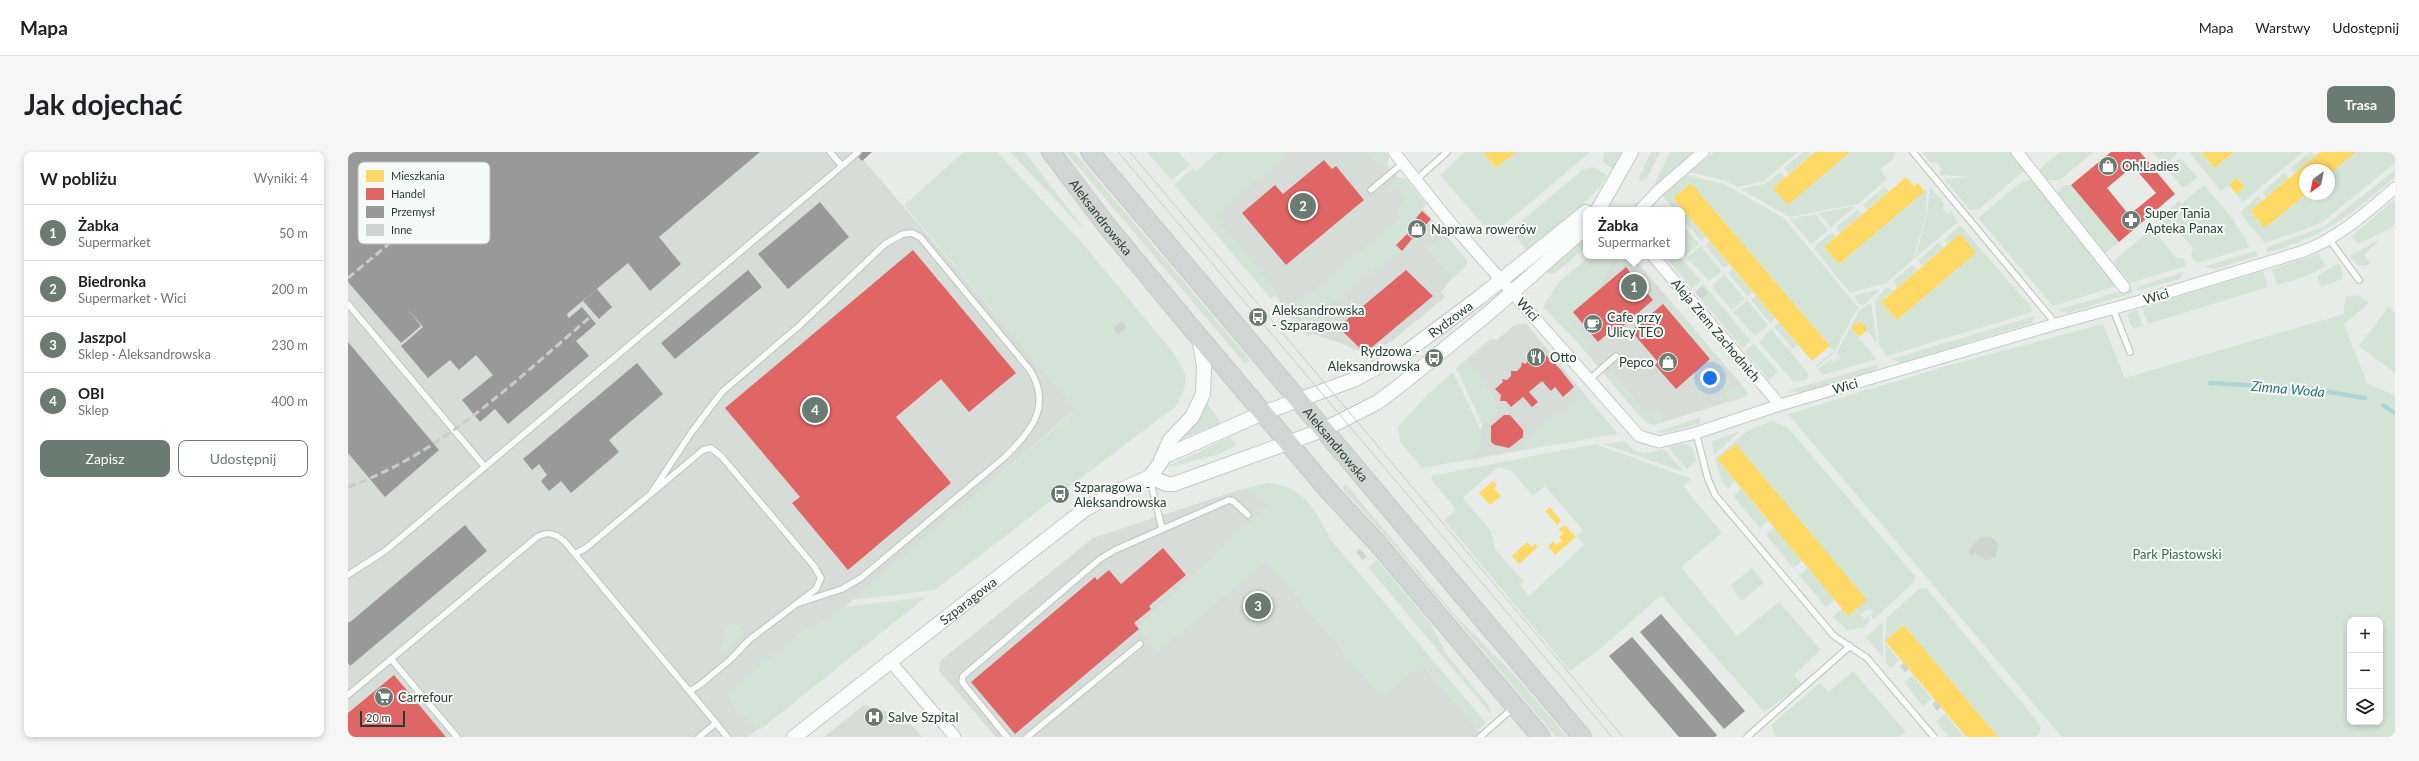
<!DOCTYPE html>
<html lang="pl">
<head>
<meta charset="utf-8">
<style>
  :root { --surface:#fff; --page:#f6f6f6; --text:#202124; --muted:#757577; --line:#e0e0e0; --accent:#6a7b73 }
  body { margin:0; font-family:Lato,sans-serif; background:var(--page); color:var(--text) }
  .controls { position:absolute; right:12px; bottom:12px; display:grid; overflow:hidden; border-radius:8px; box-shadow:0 2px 6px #0003 }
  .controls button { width:36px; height:36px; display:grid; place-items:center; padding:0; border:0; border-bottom:1px solid var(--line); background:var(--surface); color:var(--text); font:20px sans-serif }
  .compass { position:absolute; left:1951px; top:12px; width:36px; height:36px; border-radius:50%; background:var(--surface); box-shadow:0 2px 6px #0003; rotate:212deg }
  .scale { position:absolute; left:12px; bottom:10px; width:45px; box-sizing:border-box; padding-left:4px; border:2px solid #273e34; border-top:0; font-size:11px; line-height:14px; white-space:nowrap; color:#273e34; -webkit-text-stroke:3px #f6faf8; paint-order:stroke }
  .you { position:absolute; left:1362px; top:226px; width:14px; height:14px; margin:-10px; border:3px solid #fff; border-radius:50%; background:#1a73e8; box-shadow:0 0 0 6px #1a73e833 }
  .badge { display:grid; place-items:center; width:26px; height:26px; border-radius:50%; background:var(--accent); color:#fff; font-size:13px; font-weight:700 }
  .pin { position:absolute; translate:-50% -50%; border:2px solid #fff; box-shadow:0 1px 4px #0006 }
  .popup { position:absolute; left:1235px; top:55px; width:102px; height:52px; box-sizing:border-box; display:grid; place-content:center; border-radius:8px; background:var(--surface); filter:drop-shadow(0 1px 3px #0005); font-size:13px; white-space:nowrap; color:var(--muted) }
  .popup b { font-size:15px; color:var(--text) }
  .popup::after { content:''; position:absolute; left:50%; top:100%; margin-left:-8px; border:8px solid transparent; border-top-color:var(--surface) }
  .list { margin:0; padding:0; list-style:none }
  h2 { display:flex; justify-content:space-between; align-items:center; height:52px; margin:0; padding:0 16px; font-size:17px }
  h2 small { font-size:13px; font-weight:400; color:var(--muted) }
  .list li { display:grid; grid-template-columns:26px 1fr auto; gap:12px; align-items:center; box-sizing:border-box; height:56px; padding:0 16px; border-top:1px solid var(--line) }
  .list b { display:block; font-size:15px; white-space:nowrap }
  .list p { margin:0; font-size:13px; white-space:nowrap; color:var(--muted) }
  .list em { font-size:13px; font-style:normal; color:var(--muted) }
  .actions { display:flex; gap:8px; padding:12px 16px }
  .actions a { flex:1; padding:9px 0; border:1px solid var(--accent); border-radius:8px; text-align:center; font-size:14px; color:var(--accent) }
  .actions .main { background:var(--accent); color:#fff }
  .icon { flex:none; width:22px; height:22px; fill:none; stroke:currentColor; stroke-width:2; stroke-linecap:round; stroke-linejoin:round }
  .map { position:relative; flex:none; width:2047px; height:585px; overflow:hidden; border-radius:8px }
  header { display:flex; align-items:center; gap:24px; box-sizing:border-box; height:56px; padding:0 20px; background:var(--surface); border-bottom:1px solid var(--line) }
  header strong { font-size:19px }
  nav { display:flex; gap:22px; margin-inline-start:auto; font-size:14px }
  .intro { display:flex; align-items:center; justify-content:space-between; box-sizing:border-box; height:96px; padding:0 24px }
  h1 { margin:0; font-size:28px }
  .button { padding:10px 18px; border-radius:8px; background:var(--accent); color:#fff; font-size:14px; font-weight:700 }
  main { display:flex; gap:24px; padding:0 24px }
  aside { flex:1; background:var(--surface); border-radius:8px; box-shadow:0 2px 6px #0003 }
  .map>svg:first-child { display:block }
</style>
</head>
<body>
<header>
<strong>Mapa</strong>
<nav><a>Mapa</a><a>Warstwy</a><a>Udostępnij</a></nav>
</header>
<div class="intro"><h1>Jak dojechać</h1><a class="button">Trasa</a></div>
<main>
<aside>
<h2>W pobliżu<small>Wyniki: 4</small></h2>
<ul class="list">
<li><span class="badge">1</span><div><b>Żabka</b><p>Supermarket</p></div><em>50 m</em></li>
<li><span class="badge">2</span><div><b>Biedronka</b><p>Supermarket · Wici</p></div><em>200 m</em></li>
<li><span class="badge">3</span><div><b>Jaszpol</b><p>Sklep · Aleksandrowska</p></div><em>230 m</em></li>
<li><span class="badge">4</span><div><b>OBI</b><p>Sklep</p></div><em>400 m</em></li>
</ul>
<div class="actions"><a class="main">Zapisz</a><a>Udostępnij</a></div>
</aside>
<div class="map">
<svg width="2047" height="585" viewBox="0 0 2047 585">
  <rect width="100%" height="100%" fill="#e7ece9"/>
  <path fill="#d6ddd9" d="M0 0H509L728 257 500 452 481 467 450 482 385 553 410 577 400 585H0Z
    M931 0H1028L1119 109 1093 140 1097 145 1044 189 1019 203 993 191 958 180 859 62Z
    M1261 104H1284L1394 233 1399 244 1306 273 1296 269 1203 159Z
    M1178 171 1238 244 1170 299 1125 307 1134 274 1118 211 1143 186 1149 188 1165 174Z
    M897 336 921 352 790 476 810 499 918 408 1034 544 1073 511 1136 585H648L591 519 592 509 745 386Z
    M516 553 540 560 561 571 575 585H476Z"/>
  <path fill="#d3e3d5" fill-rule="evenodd" d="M616 0H649L735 92 824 199C840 225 843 226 828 254L717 338 714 335 706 342 708 345 587 438 504 448 728 258 556 53Z
    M662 0H677L738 80Z
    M718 0H726L902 208 897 212Z
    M799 0H830L842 13 824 28Z
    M870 0H942L866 64 930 141 923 147 826 33 845 16 848 19Z
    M1019 0H1037L1041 5 1039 15 1031 14Z
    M1117 0H1135L1148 16 1168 0H1242L1144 83 1092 23Z
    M1256 0H1274L1265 17 1255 10Z
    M1303 0H1312L1299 26 1292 30 1291 25Z
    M1322 0H1347L1307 34 1306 33Z
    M1366 0H1450L1416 29 1389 35 1378 29 1342 20Z
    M1455 0H1462L1464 2 1441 22 1436 16Z
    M1502 0H1547L1546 6 1532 18 1539 27 1510 52 1441 65 1393 37 1418 32 1432 20 1437 25 1425 36Z
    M1578 0H1662L1677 18 1631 57 1622 58 1596 27 1624 25 1593 23 1591 21 1594 18 1587 9 1583 11 1575 2Z
    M1712 0H1745L1712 28H1696L1691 20 1693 16Z
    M1805 0H1828L1829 2 1816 13Z
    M1841 0H1853L1866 16 1886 0H1955L1895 50 1888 42 1897 35 1890 26 1873 39Z
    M1962 0 1968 3 1946 22 1942 17Z
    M2008 0H2047V11L1977 68 1966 74 1917 91 1892 61 1910 44 1914 49 1902 59 1917 76 1958 42H1981V22Z
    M1832 6 1849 25 1839 34 1834 35 1819 17Z
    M1245 15 1260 24C1238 54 1209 76 1180 100L1166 83 1168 74 1234 18Z
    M2047 18V25C2001 64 1978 83 1919 101L1918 96 1977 74Z
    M1936 21 1941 26 1918 46 1915 42 1916 39Z
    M1339 23 1376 32 1436 66 1510 155 1486 201 1469 215 1468 214 1486 199 1343 31 1325 46 1335 58 1334 59 1327 58 1314 43Z
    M1051 25 1058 27 1078 52 1068 66 1072 70 1048 93 1054 99 1053 102 1049 101 1027 119 1030 123 1027 124 1021 117 973 163 978 168 976 171 978 175 972 181 959 184 931 153 935 146 944 156 1052 66 1047 59 1059 48 1049 35 1040 42 1039 39 1045 28Z
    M1684 27 1713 58 1711 64 1768 134 1705 154 1630 66 1672 31Z
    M1716 33H1723L1771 90 1757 101 1707 43Z
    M1856 33 1885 67 1902 95 1849 111 1843 104 1845 96 1826 74H1818L1811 66 1831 49 1833 52Z
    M1536 35 1541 39 1519 58 1515 53Z
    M1582 35 1597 53 1594 56 1599 62 1603 59 1610 70 1567 106 1579 62Z
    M1579 37 1578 62 1565 108 1538 131 1502 141 1467 98 1468 93 1484 80 1488 85 1476 95 1491 112Z
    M2047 47V72L2039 78 2010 92 2004 84Z
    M1508 54 1483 75 1470 61 1507 54Z
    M1509 58 1514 62 1492 81 1488 75Z
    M1339 62 1358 85 1353 89 1334 66Z
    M1468 62 1480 78 1465 91 1461 90 1442 67Z
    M1334 72 1351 92 1337 104 1334 100Z
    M1612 73 1683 155 1684 160 1539 204 1531 193 1527 148 1538 136H1542L1545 139 1533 150 1549 168 1628 101 1600 92 1596 88Z
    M1808 73 1809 82 1828 106 1836 107 1838 114 1782 131 1766 111V109Z
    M1096 81 1119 109 1118 114 1106 126 1078 97Z
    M1238 85V95L1206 122 1197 120Z
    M2032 87 2016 103 2023 111 2018 114 2008 112 2002 104Z
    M1362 89 1381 112 1376 116 1357 93Z
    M1590 91 1596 96 1574 114 1570 108Z
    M1353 94 1374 119 1361 129 1339 106Z
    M1907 99 1910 104 1866 117 1855 115Z
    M1971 102 1977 114C1963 124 1946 128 1929 133L1924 117Z
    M1242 104H1278L1286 114 1290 111 1295 117 1293 121 1291 118 1264 109 1253 134 1225 160 1232 168 1226 173 1244 196 1239 200 1195 155 1211 130Z
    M1316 104H1331L1353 129 1344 136Z
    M1991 111 1995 121 1994 127 1973 135 1969 124Z
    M1564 113 1570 118 1549 136 1545 129Z
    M1385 117 1405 140 1399 144 1380 121Z
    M1915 119 1920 135 1800 172 1794 156Z
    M1836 120 1831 127 1790 139 1788 135Z
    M1377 123 1397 147 1384 158 1365 136V133Z
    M1355 132 1403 189 1394 196 1353 147 1360 141 1354 134Z
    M1783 136 1785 141 1720 161 1709 158Z
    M1532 137 1516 153 1511 152 1505 144Z
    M2009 143 2021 151 1996 172 2019 231 2047 244V585H1714L1440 262 1602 213 1755 172 1777 226 1996 162 1997 145ZM2002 468H2032V570H2002Z
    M1408 144 1427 166 1422 171 1403 148Z
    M1399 148 1420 173 1407 184 1385 160Z
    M1318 149H1322L1368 204 1364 209 1315 152Z
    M1523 150 1529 191 1512 169 1503 176 1528 207 1475 223 1470 217 1483 207 1486 210 1492 205 1489 200 1510 160Z
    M2040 155 2047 160V221L2011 194Z
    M1789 157 1795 174 1785 177 1779 163Z
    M1687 164 1684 171 1563 208 1552 211 1544 207Z
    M1431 171 1450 193 1445 197 1426 175Z
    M1423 177 1460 221 1459 227 1448 230 1444 228 1411 190Z
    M1143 186 1145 188 1118 211C1129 225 1151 242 1149 261L1135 274 1108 216Z
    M1406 192 1430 220 1421 228 1397 199Z
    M1531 212 1527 220 1457 241 1439 239Z
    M1267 215 1268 217 1265 220 1301 263 1311 257 1316 270 1306 273 1296 269 1259 224Z
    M1105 220 1133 278 1132 294 1125 307 1074 316 1052 290 1050 275 1077 245Z
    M1394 233 1399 240V244L1381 251 1376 238Z
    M1238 244 1270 282 1170 299C1191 278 1211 257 1238 244Z
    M859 251 873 271 826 290 853 263Z
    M1352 266 1353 271 1318 281 1307 280Z
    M1424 269 1439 275 1567 424 1566 430 1526 467 1522 463 1525 461 1521 456 1512 462 1516 467 1520 464 1523 468 1515 476 1499 478 1485 465 1494 457 1500 464 1518 448 1388 292 1369 307 1387 329 1380 336 1374 330 1367 307 1399 279Z
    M1392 279 1366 303 1364 289Z
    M882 285 888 293 869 303 822 315 820 314Z
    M1277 289C1291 306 1296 301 1316 297L1336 320 1255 292Z
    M1247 292 1344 327 1335 334 1374 381 1333 415 1389 484 1431 450 1473 498 1446 523 1454 532 1416 560 1313 443 1250 499 1222 519 1096 368 1107 359V356L1084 329 1083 324ZM1150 315 1164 319 1185 344 1197 334 1235 378 1228 385 1237 392 1181 444 1172 433 1175 429 1147 397 1143 379 1115 346Z
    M1332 292 1341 293 1345 297 1348 309 1339 317 1320 295Z
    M920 331C958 335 967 359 984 389L1138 571 1130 578 1073 511 1034 544 918 408 810 499 790 476 920 352 897 336Z
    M998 332 1108 464 1170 527 1219 585H1208L1045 392 994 336Z
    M1393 336 1420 369 1412 376 1385 344Z
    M1426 375 1454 409 1445 416 1418 383Z
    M1029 408 1082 471 1099 503 1141 554 1143 562 1020 415Z
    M1404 416 1416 431 1395 448 1391 447 1383 433Z
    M1460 416 1487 448 1478 455 1451 423Z
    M1578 436 1693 574 1691 582 1687 585H1650L1556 473 1537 489 1539 466 1571 437Z
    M578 445 413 577H410L385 553 379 541 450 482 481 467 496 455Z
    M1535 470V505L1518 485Z
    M382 471 391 474 396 482 386 490 379 502 372 497 376 488V476Z
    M1537 491 1551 508 1543 516 1538 510Z
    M1505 519 1558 580 1552 585H1428L1423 573 1472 531 1481 540Z
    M1565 524 1584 547 1575 554 1556 530Z
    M1597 562 1616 585H1601L1588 570Z"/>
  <path fill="#ffd966" d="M1135 0H1168L1148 16Z
    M1502 0 1440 53 1425 36 1467 0Z
    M1853 0H1886L1866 16Z
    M1972 0H2008L1981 22V18H1957V43L1917 76 1902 59Z
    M1558 25 1566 34 1570 31 1577 39 1491 112 1476 95Z
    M1889 26 1897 35 1888 42 1881 33Z
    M1343 31 1482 194 1464 209 1325 46Z
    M1612 82 1628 101 1549 168 1533 150Z
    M1512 169 1520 178 1511 185 1503 176Z
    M1388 292 1519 448 1500 464 1369 307Z
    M1145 329 1149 333 1146 336 1153 344 1142 353 1131 341Z
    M1202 355 1213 369 1209 373 1197 359Z
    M1217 373 1228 385 1207 403 1200 394 1205 389 1208 393 1214 389 1211 385 1215 381 1211 377Z
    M1179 390 1184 395 1187 392 1190 395 1171 412 1164 404Z
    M1556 473 1650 585H1618L1593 555 1537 489Z"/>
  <path fill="#e06666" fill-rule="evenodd" d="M1763 0H1792L1827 42 1771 90 1723 33ZM1785 14 1808 41 1781 63 1759 36Z
    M976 8 984 17 988 14 1016 48 938 113 894 61 927 33 935 42Z
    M1074 59 1083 67 1065 87 1060 82 1072 70 1068 66Z
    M1059 82 1064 87 1054 99 1048 93Z
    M565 98 668 221 621 260 593 227 548 265 603 331 500 418 444 351 452 345 377 256Z
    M1278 115 1305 148 1267 181 1264 178 1250 190 1225 160Z
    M1058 118 1085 144 1017 201 990 175Z
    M1315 152 1362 207 1328 237 1307 213 1310 210 1283 179Z
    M1188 202 1198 203 1212 217 1226 235 1215 245 1207 235 1203 239 1194 229 1181 240 1190 250 1184 255 1175 245 1163 255 1158 249H1152L1153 243 1147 237 1155 230 1154 227 1159 228 1163 224V219H1169L1173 215 1174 210 1177 212Z
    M1156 263H1162L1175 278V285L1161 296 1147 293 1143 290V274Z
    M815 396 838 423 801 454 803 457 786 471 791 477 667 582 623 530 747 425 749 428 761 418 773 432Z
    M46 523 98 585H0V561Z"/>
  <path fill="#999" d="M0 0H412L311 85 333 112 302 139 280 111 220 161 219 163 221 166 234 155 248 172 228 189 241 204 160 272 147 257 132 270 114 248 145 223 128 203 111 218 102 208 80 226 53 194 75 175 59 156 73 174 53 191 0 130Z
    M506 0H524L514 9Z
    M472 50 501 85 440 137 410 102Z
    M400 118 414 135 327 207 313 191Z
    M249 137 264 155 251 167 235 149Z
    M0 190 91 298 37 345 0 301Z
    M289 211 315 242 261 288 271 300 223 341 213 329 201 339 193 329 199 323 191 312 184 318 175 307Z
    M117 373 139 399 2 514 0 511V469L1 471Z
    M1313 462 1397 559 1376 577 1292 480Z
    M1284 485 1369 583 1367 585H1331L1261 504Z"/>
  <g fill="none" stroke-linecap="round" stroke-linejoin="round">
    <path stroke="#aed5d4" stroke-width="4.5" d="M1862 231 1956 236 2017 246
      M2035 253 2047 261"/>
  </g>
  <path fill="#cfd3d1" d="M1354 134 1360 141 1353 147 1347 140Z
    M774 169 779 176 770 182 765 176Z
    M1640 384 1646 387 1650 392 1648 404 1641 408 1634 407 1628 401 1624 404 1620 399 1631 387Z
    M1012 397 1019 405 1015 408 1008 400Z
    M1556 511 1561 517 1557 520 1552 514Z
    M1588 549 1593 555 1589 559 1584 552Z"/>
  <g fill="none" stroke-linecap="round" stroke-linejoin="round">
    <g stroke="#c4c9c6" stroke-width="8">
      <path id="service" d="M482 0 494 14 510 0
        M1565 0 1708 172
        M1069 27 1099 0
        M1023 38 1055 11
        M1981 87 2011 128
        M0 152 137 315
        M1765 157 1782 200
        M1242 227 1268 204
        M1348 281 1360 327 1367 343 1486 484 1519 506 1586 585
        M802 327 814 377
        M304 340 343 281 374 240 451 174 537 92 555 82 564 81 572 85 682 218C704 254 684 278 658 304L513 426 494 437 448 452
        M227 402 238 396 355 298 363 296 374 305 466 414 473 426 468 437 401 488 383 507 353 532 342 539
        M0 423 37 399 494 14
        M43 507 109 585
        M0 543 189 385C199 379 207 381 216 389L368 571
        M351 585 368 571 379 585
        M659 585 614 530 615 524 752 407 767 398 881 348 885 349 900 363
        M679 585 792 492
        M1132 585 1165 556
        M1399 585 1502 494"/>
    </g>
    <g stroke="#c4c9c6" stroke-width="13">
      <path id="minor" d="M1046 0 1101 69 1291 284 1311 290 1348 281 1432 253 1708 172 1789 150 1953 100C1989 87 2018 61 2047 36
        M1669 0 1776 135
        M1292 58 1309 40 1355 0
        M1305 104 1432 253
        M541 508 607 585"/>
    </g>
    <g stroke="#c4c9c6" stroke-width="16">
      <g id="tertiary">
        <path d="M1250 58 1283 0"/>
        <path d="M813 308 822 288 844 265 855 242 856 214 851 185"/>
        <path d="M802 325 819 332H826L975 278 1030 250 1055 231 1143 159 1238 75"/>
        <path id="s1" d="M446 585 736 358 770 339 802 325 817 304 915 261 1005 228 1057 201 1132 145 1238 60"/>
      </g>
    </g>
    <g stroke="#c3cac7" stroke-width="20">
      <g id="primary">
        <path id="s2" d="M703 0 759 74 836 167 980 338 1031 393 1193 585"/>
        <path id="s3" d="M742 0 1234 585"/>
      </g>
    </g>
    <use href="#service" stroke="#fbfcfc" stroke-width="5.5"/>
    <use href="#minor" stroke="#fbfcfc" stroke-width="11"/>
    <use href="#tertiary" stroke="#fbfcfc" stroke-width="14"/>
    <use href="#primary" stroke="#d0d6d3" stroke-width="18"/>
    <path stroke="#c8ccca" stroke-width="1" d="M770 0 1264 585
      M782 0 1275 585"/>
    <path stroke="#c8ccca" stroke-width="3" stroke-dasharray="8 4" stroke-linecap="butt" d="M0 126 60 76
      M0 335C93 302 167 229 241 166"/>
  </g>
  <defs>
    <g id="shop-disc" transform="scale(1)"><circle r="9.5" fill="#6a7b73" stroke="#f6faf8"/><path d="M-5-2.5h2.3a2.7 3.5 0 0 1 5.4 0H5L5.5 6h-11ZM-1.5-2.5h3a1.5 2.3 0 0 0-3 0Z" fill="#fff"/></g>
    <g id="pharmacy-disc" transform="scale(1)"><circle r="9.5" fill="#6a7b73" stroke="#f6faf8"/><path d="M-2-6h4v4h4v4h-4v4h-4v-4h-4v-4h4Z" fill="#fff"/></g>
    <g id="bus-disc" transform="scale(1)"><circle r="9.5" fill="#6a7b73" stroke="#f6faf8"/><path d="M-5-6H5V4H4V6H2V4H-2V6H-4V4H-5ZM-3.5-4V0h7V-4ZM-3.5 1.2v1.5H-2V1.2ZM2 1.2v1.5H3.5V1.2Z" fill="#fff"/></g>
    <g id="cafe-disc" transform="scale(1)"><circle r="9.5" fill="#6a7b73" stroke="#f6faf8"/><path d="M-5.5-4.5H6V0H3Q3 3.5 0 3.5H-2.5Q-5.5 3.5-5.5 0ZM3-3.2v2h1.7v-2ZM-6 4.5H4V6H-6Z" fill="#fff"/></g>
    <g id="restaurant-disc" transform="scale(1)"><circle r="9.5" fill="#6a7b73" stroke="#f6faf8"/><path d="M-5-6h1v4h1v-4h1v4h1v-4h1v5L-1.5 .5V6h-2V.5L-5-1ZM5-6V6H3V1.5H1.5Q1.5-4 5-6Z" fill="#fff"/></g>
    <g id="supermarket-disc" transform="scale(1)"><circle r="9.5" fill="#6a7b73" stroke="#f6faf8"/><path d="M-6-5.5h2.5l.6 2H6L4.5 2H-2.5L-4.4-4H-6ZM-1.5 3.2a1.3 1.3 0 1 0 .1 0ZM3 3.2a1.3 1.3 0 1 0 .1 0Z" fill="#fff"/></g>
    <g id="hospital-disc" transform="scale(1)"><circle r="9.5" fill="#6a7b73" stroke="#f6faf8"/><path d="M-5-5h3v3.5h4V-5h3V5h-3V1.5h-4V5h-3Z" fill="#fff"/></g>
  </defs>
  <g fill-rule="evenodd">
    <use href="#shop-disc" x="1760" y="14"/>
    <use href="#pharmacy-disc" x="1783" y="68"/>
    <use href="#shop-disc" x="1069" y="77"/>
    <use href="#bus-disc" x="910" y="165"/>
    <use href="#cafe-disc" x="1245" y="172"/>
    <use href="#restaurant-disc" x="1188" y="205"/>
    <use href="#bus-disc" x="1086" y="206"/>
    <use href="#shop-disc" x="1320" y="210"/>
    <use href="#bus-disc" x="712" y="342"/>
    <use href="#supermarket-disc" x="36" y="545"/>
    <use href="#hospital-disc" x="526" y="565"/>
  </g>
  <g text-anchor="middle" stroke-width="4" stroke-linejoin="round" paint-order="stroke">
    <g font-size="13" fill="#273e34" stroke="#f6faf8" text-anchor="start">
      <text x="1774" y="19">Oh!Ladies</text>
      <text x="1797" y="66">Super Tania<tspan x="1797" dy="15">Apteka Panax</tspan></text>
      <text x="1083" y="82">Naprawa rowerów</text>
      <text x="924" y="163">Aleksandrowska<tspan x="924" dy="15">- Szparagowa</tspan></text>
      <text x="1259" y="170">Cafe przy<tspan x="1259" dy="15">Ulicy TEO</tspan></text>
      <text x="1072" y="204" text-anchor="end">Rydzowa -<tspan x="1072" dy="15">Aleksandrowska</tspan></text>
      <text x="1202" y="210">Otto</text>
      <text x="1306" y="215" text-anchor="end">Pepco</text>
      <text x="726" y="340">Szparagowa -<tspan x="726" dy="15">Aleksandrowska</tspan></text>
      <text x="50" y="550">Carrefour</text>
      <text x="540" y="570">Salve Szpital</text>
    </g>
    <g font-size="13" fill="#273e34" stroke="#f6faf8">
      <text dy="5" stroke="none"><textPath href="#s2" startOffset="82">Aleksandrowska</textPath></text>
      <text transform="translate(1808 144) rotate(-17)" y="5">Wici</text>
      <text transform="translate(1180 157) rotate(48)" y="5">Wici</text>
      <text dy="5" stroke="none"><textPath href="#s1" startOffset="786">Rydzowa</textPath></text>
      <text transform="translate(1368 178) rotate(50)" y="5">Aleja Ziem Zachodnich</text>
      <text transform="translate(1497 234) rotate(-16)" y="5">Wici</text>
      <text dy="5" stroke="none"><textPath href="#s3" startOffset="382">Aleksandrowska</textPath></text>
      <text dy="5" stroke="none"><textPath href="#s1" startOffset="221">Szparagowa</textPath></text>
    </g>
    <g font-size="13" fill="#357043" stroke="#f6faf8">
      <text x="1829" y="407">Park Piastowski</text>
    </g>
    <g font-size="14" font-style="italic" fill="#277373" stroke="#f6faf8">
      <text transform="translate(1940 237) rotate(5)" y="5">Zimna Woda</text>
    </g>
  </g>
  <rect x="10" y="10" width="132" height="82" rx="6" fill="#f6faf8" stroke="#b8c2bd" stroke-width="1"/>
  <rect x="18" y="18" width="18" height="12" fill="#ffd966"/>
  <rect x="18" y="36" width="18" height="12" fill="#e06666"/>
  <rect x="18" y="54" width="18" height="12" fill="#999"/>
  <rect x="18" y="72" width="18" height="12" fill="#cfd3d1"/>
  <g font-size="11" fill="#273e34">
    <text x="43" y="28">Mieszkania</text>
    <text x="43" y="46">Handel</text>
    <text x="43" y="64">Przemysł</text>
    <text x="43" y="82">Inne</text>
  </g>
</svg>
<div class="controls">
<button>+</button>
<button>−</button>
<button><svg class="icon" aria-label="layers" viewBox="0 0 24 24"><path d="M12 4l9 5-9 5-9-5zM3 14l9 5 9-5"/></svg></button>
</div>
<svg class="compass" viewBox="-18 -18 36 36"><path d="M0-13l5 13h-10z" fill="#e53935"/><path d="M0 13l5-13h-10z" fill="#757577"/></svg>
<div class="scale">20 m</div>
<div class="you"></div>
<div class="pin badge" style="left:1286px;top:135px">1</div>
<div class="popup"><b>Żabka</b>Supermarket</div>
<div class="pin badge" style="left:955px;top:54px">2</div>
<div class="pin badge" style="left:910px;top:454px">3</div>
<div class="pin badge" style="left:467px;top:258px">4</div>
</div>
</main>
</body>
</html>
